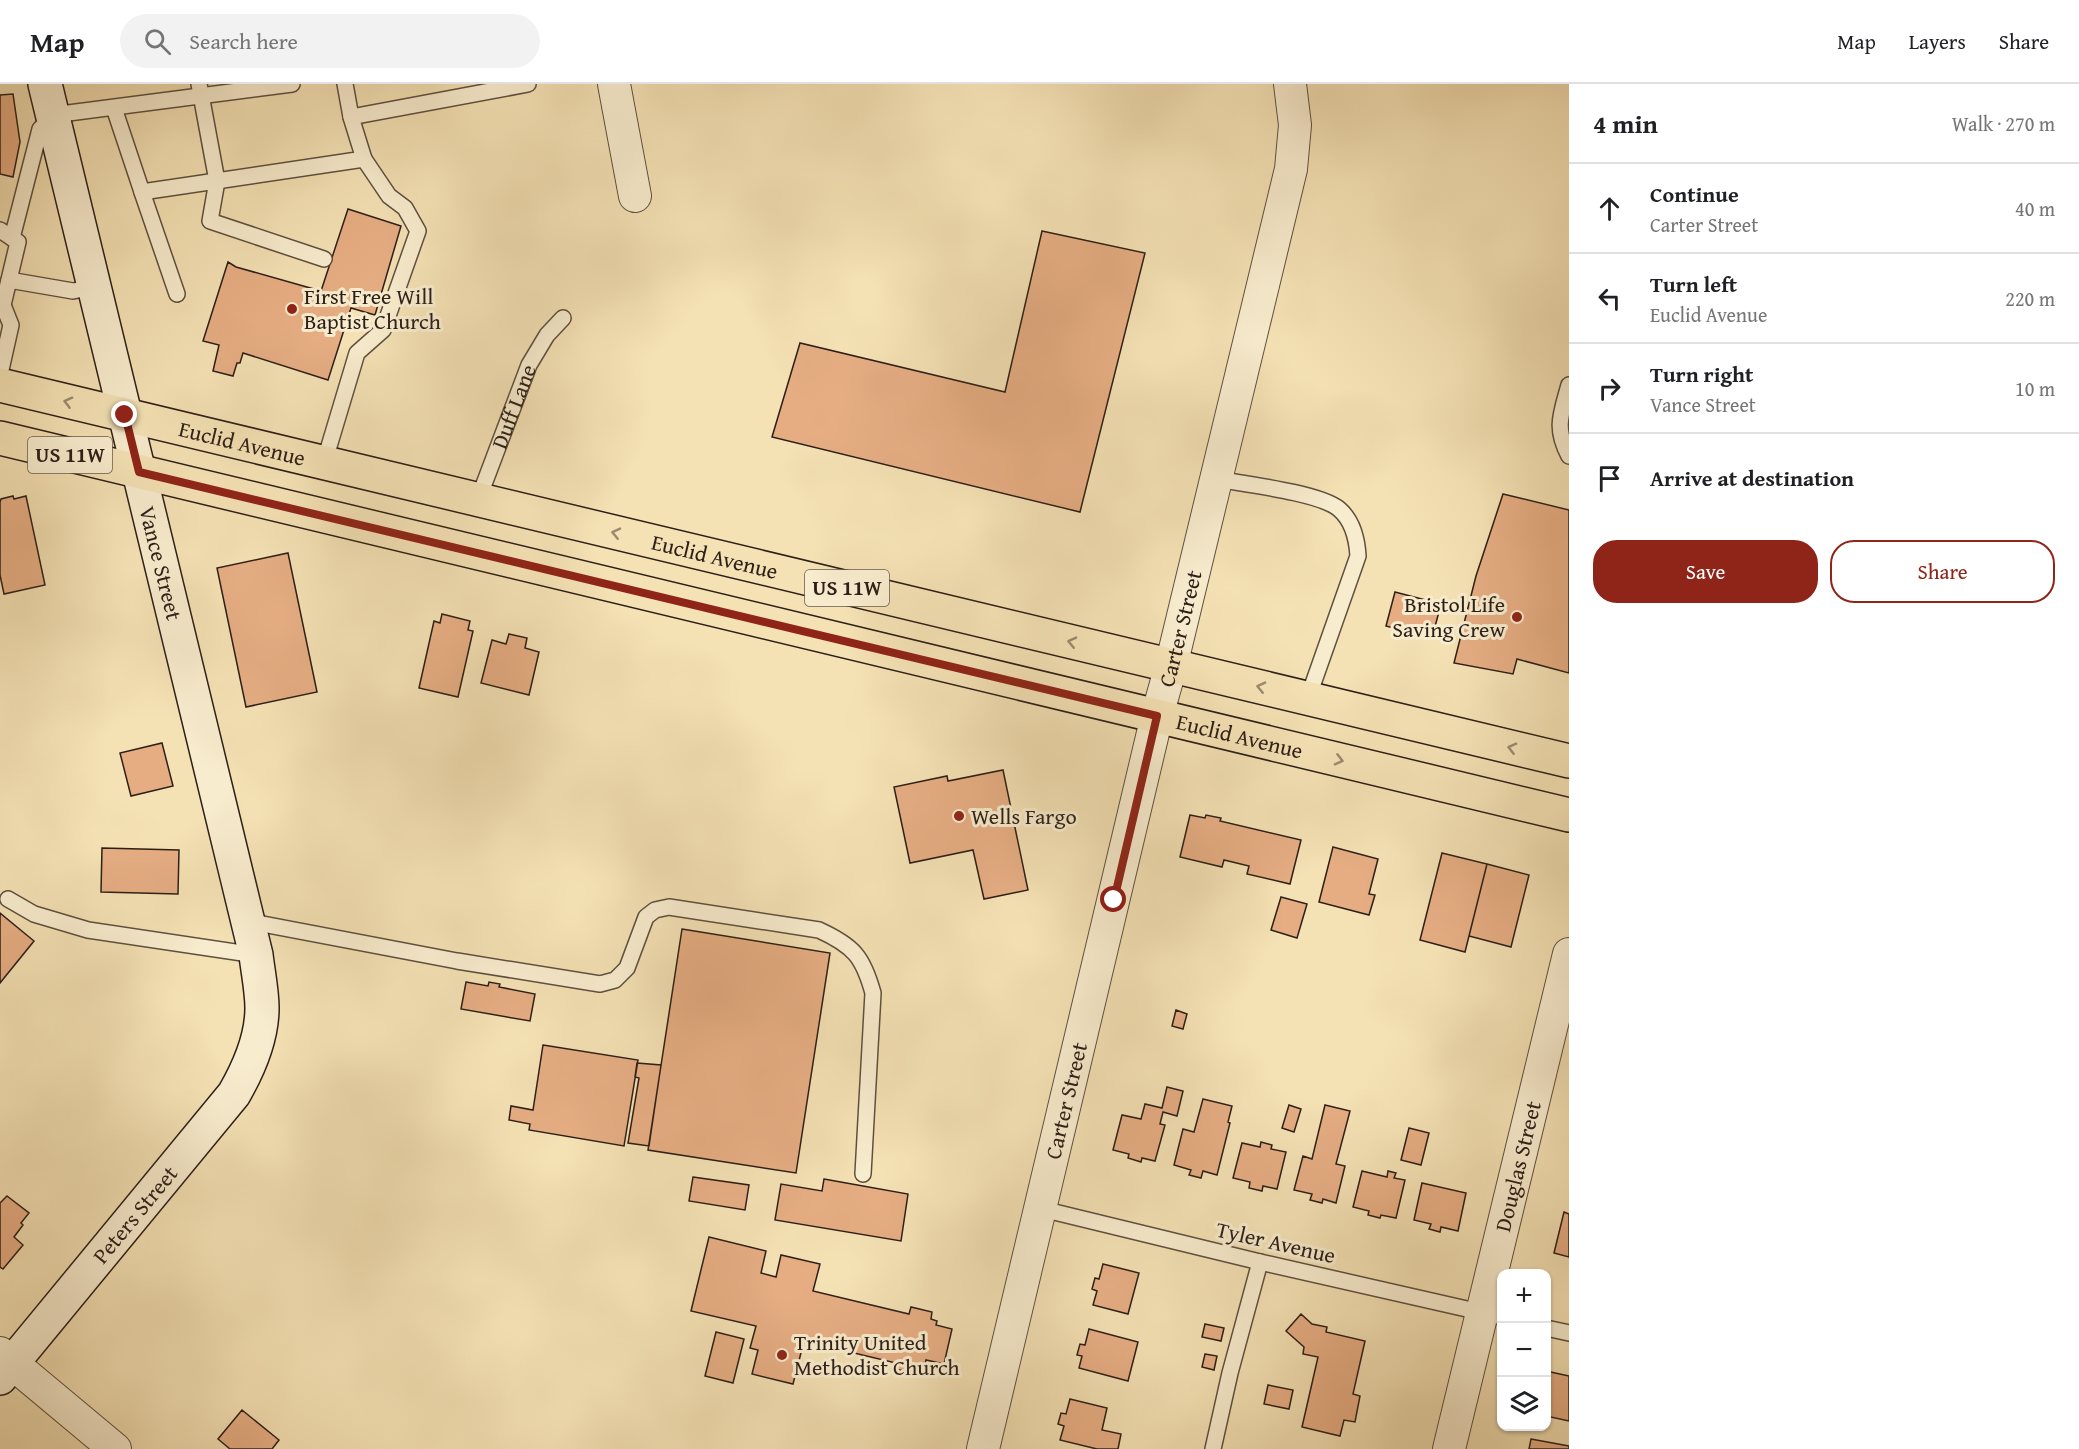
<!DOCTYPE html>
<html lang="en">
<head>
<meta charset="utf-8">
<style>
  :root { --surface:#fff; --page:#f2f2f2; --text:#202124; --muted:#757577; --line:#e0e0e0; --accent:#8f2418 }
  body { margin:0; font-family:"Gentium Book Plus",serif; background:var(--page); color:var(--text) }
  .controls { position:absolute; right:18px; bottom:18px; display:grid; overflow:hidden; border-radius:12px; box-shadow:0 2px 4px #0004 }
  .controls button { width:54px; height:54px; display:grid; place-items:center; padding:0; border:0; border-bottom:2px solid var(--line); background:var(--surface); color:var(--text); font:30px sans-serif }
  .stop { position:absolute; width:18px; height:18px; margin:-14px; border:4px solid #8f2418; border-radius:50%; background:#fff }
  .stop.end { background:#8f2418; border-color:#fff; box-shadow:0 2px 6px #0008 }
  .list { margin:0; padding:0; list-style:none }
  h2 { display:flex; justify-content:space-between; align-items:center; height:78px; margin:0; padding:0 24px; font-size:26px }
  h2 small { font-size:20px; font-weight:400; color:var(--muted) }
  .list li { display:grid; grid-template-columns:39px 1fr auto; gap:18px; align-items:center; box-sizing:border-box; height:90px; padding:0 24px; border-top:2px solid var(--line) }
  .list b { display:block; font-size:22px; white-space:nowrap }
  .list p { margin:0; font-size:20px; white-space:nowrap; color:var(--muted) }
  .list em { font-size:20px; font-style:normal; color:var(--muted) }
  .actions { display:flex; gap:12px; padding:18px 24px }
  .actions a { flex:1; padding:14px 0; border:2px solid var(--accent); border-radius:24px; text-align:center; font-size:21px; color:var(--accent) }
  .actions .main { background:var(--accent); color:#fff }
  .icon { flex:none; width:33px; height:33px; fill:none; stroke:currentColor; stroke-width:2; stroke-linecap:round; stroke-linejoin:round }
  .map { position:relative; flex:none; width:1569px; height:1365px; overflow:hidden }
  header { display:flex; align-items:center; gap:36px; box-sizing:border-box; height:84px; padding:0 30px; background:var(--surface); border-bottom:2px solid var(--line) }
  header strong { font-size:28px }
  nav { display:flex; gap:33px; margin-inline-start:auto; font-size:21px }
  .search { width:420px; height:54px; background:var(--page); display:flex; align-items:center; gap:15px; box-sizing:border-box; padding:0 21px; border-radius:33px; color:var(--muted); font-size:22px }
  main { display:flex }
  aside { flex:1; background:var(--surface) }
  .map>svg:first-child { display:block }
</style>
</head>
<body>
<header>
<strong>Map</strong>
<div class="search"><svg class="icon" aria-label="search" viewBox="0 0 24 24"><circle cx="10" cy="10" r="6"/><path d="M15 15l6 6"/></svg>Search here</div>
<nav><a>Map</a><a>Layers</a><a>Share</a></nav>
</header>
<main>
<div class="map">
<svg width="1569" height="1365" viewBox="0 0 1569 1365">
  <rect width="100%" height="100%" fill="#f4e1b4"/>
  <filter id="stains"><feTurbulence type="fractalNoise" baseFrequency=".00333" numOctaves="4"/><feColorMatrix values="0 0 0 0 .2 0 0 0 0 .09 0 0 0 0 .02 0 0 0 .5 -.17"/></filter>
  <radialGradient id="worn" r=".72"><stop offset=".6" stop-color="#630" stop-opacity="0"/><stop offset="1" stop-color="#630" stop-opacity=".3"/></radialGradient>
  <path fill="#e6ad83" stroke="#2c1f18" stroke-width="1.5" d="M13 10 20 58 13 93 0 90V11Z
    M348 125 401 142 375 231 351 224 328 296 243 269 240 279H237L233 292 213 287 219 261 203 257 228 178 236 183 321 207Z
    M1042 147 1145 169 1080 428 772 353 800 259 1005 308Z
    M1503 410 1569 426V589L1517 575 1513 590 1454 579 1476 492Z
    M13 412 14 415 26 412 45 501 4 510 0 491V418L1 415Z
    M288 469 317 608 246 623 217 484Z
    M1395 508 1441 520 1432 554 1386 542Z
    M442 530 470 537 468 546 473 547 458 613 419 604 434 537 440 539Z
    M509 550 527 554 525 564 539 568 529 611 481 599 492 556 506 560Z
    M162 659 173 702 131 712 120 669Z
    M1003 686 1028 806 984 815 973 766 910 779 894 703 947 692 948 697Z
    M1190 731 1205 734 1206 731 1221 734 1220 737 1301 756 1290 800 1247 790 1249 782 1224 776 1222 783 1180 773Z
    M1333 763 1378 775 1369 810 1375 811 1369 831 1319 818Z
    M102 764 179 766 178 810 101 808Z
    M1442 769 1487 780 1465 868 1420 856Z
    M1487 780 1529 791 1511 863 1469 852Z
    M1281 813 1307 820 1297 854 1271 846Z
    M0 829 34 857 0 899Z
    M682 845 830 869 796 1089 648 1066Z
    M466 898 488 902 489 898 500 900 499 903 535 910 530 937 461 925Z
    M1176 926 1187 930 1183 945 1172 942Z
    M543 961 638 976 624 1062 529 1046 530 1040 509 1036 511 1022 533 1026Z
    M637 979 661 981 649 1062 628 1059 639 994 635 993Z
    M1167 1003 1183 1007 1177 1032 1163 1028 1160 1040 1165 1041 1155 1077 1142 1074 1141 1078 1128 1074 1129 1070 1113 1066 1122 1031 1141 1035 1145 1020 1162 1024Z
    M1203 1015 1232 1022 1228 1038 1230 1039 1217 1091 1203 1087 1201 1094 1189 1091 1191 1086 1174 1081 1183 1045 1194 1048Z
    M1289 1021 1301 1025 1294 1048 1282 1044Z
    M1325 1021 1350 1027 1336 1080 1345 1082 1336 1119 1323 1115 1322 1119 1310 1116 1312 1110 1294 1106 1303 1072 1312 1075Z
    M1409 1044 1429 1049 1421 1081 1401 1076Z
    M1261 1058 1272 1061 1271 1065 1286 1068 1277 1105 1263 1102 1262 1107 1249 1104 1250 1098 1233 1094 1242 1059 1260 1063Z
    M1362 1087 1387 1093 1388 1087 1396 1089 1394 1094 1405 1096 1396 1134 1381 1131 1380 1134 1368 1131 1369 1127 1353 1123Z
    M693 1093 749 1101 745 1126 689 1117Z
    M824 1095 908 1110 901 1157 775 1136 781 1100 822 1107Z
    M1422 1099 1466 1109 1458 1147 1441 1143 1440 1148 1429 1145 1431 1140 1414 1136Z
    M7 1112 29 1129 21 1139 23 1141 14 1153 23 1161 3 1185 0 1183V1119Z
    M1564 1128 1569 1130V1173L1554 1169Z
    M709 1153 766 1167 761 1189 776 1193 781 1171 820 1180 813 1207 909 1230 911 1223 932 1228 931 1235 937 1237 936 1241 952 1245 944 1280 926 1276 924 1286 918 1284 916 1290 895 1285 896 1279 804 1257 793 1300 752 1290 758 1266 750 1264 756 1242 691 1227Z
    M1103 1180 1139 1189 1128 1230 1093 1221 1097 1207 1092 1205 1095 1194 1099 1195Z
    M1301 1230 1312 1240 1327 1243 1326 1248 1365 1257 1353 1310 1360 1312 1355 1338 1344 1336 1340 1352 1302 1343 1318 1273 1303 1270 1304 1263 1286 1247Z
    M1205 1240 1224 1244 1221 1257 1202 1253Z
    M1089 1245 1138 1258 1128 1297 1079 1284 1082 1272 1077 1271 1080 1260 1085 1261Z
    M716 1248 744 1255 733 1299 705 1292Z
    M1205 1270 1217 1272 1214 1286 1202 1283Z
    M1546 1287 1569 1292V1337L1546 1332Z
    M1268 1301 1293 1306 1289 1325 1264 1320Z
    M1070 1315 1107 1324 1102 1346 1121 1350 1118 1365H1097L1060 1356 1064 1342 1058 1340 1061 1329 1066 1330Z
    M242 1326 279 1356 272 1365H230L218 1355Z
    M1531 1355 1569 1362V1365H1529Z"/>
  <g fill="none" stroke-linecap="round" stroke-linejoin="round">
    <g stroke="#5e503f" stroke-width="18">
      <g id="lane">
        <path d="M199 0 217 97 210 137 324 175"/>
        <path d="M114 24 142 108 364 75 351 33 345 0"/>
        <path d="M351 33 528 0"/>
        <path d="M142 108 177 210"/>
        <path d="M0 146 18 158 3 221 0 222"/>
        <path d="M12 154 40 45 53 31 292 0"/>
        <path d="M9 196 73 207 94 203"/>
        <path d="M0 290 11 241 3 221"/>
        <path d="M1569 301C1561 330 1554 344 1569 372"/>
        <path d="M324 379 357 269 383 246 418 147 405 124 389 112 364 75"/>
        <path d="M1217 395C1245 400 1320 409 1339 425 1352 436 1357 455 1358 472L1308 614"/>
        <path id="s1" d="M478 416 529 281 547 251 563 234"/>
        <path d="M8 815 34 830 88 846 256 871"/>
        <path d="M247 837 457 877 600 900 615 896 627 884 646 833 655 826 669 823 819 846C854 862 863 873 873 909L863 1090"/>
        <path d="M1042 1125 1260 1178 1502 1233"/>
        <path d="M1546 1244 1569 1249"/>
        <path d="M1213 1365 1230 1289 1260 1178"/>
      </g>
    </g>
    <g stroke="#5e503f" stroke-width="34">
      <g id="street">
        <path d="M614 0 635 112"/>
        <path d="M0 1269 115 1365"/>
        <path id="s2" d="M983 1365 1157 632 1171 582 1291 85 1295 41 1290 0"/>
        <path id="s3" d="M1449 1365 1569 870"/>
      </g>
    </g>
    <g stroke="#2c1f18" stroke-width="36">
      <g id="secondary">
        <path id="s4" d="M0 1294 234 1010C249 984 262 954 262 924 262 907 258 888 256 871L45 0"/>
      </g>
    </g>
    <g stroke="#2c1f18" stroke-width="36">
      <g id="primary">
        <path id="s5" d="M0 301 1569 677"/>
        <path id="s6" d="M0 354 1569 731"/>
      </g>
    </g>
    <use href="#lane" stroke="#f8ecce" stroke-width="15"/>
    <use href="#street" stroke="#f8ecce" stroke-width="32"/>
    <use href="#secondary" stroke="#f8ecce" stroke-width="33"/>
    <use href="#primary" stroke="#f4e1b4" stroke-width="33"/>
  </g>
  <defs><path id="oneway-chevron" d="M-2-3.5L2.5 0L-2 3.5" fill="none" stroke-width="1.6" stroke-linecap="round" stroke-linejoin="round" transform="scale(1.5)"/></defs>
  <g stroke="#9a8a6e">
    <use href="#oneway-chevron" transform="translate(68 318) rotate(-166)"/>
    <use href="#oneway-chevron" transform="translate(616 449) rotate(-167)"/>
    <use href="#oneway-chevron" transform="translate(1072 558) rotate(-167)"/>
    <use href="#oneway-chevron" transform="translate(1261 603) rotate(-167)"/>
    <use href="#oneway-chevron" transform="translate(1512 664) rotate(-166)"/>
    <use href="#oneway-chevron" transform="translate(1339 676) rotate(14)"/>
  </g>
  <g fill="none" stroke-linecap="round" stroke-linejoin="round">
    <path stroke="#8f2418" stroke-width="8" d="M125 331 139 388 1157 632 1114 816"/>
  </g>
  <g fill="#8f2418" stroke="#f8ecce" stroke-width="2">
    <circle cx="292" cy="225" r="6"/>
    <circle cx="1517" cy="533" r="6"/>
    <circle cx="959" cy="732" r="6"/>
    <circle cx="782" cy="1271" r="6"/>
  </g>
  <g text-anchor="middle" stroke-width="6" stroke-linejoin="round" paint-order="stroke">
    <g fill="#f8ecce" stroke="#695c4f" stroke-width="1.5">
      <rect x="28" y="353" width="84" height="36" rx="4.5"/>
      <rect x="805" y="486" width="84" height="36" rx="4.5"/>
    </g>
    <g font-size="21" font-weight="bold" fill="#2c1f18">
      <text x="70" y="378">US 11W</text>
      <text x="847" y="511">US 11W</text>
    </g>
    <g font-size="22" fill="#2c1f18" stroke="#f8ecce" text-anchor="start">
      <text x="304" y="220">First Free Will<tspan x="304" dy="25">Baptist Church</tspan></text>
      <text x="1505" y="528" text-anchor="end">Bristol Life<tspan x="1505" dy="25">Saving Crew</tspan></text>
      <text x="971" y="740">Wells Fargo</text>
      <text x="794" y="1266">Trinity United<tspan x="794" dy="25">Methodist Church</tspan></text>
    </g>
    <g font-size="22" fill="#2c1f18" stroke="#f8ecce">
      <text dy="8" stroke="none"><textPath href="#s1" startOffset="100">Duff Lane</textPath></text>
      <text dy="8" stroke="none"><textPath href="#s5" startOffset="249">Euclid Avenue</textPath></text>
      <text dy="8" stroke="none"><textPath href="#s5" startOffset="735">Euclid Avenue</textPath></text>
      <text transform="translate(161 479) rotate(76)" y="8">Vance Street</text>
      <text dy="8" stroke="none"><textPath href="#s2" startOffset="844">Carter Street</textPath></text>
      <text dy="8" stroke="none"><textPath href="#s6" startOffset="1275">Euclid Avenue</textPath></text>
      <text dy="8" stroke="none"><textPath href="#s2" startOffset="358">Carter Street</textPath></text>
      <text dy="8" stroke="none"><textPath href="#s3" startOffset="291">Douglas Street</textPath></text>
      <text dy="8" stroke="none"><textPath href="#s4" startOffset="212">Peters Street</textPath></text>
      <text transform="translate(1276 1158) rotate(13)" y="8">Tyler Avenue</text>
    </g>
  </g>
  <rect width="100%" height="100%" filter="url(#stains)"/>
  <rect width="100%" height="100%" fill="url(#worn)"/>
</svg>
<div class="controls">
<button>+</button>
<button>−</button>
<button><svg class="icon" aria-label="layers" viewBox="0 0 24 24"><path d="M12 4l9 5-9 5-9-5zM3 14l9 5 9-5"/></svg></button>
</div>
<div class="stop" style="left:1114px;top:816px"></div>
<div class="stop end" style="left:125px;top:331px"></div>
</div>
<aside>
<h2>4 min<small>Walk · 270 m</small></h2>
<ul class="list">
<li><svg class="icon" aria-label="ahead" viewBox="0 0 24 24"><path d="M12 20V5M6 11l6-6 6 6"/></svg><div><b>Continue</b><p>Carter Street</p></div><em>40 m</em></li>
<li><svg class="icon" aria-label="left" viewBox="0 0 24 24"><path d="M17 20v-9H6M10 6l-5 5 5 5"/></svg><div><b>Turn left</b><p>Euclid Avenue</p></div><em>220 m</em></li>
<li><svg class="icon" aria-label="right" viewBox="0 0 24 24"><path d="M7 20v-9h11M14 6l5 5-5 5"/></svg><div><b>Turn right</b><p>Vance Street</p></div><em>10 m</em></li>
<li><svg class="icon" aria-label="arrive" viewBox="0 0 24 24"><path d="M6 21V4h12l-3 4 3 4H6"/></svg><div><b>Arrive at destination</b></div></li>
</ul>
<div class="actions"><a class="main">Save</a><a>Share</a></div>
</aside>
</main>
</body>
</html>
